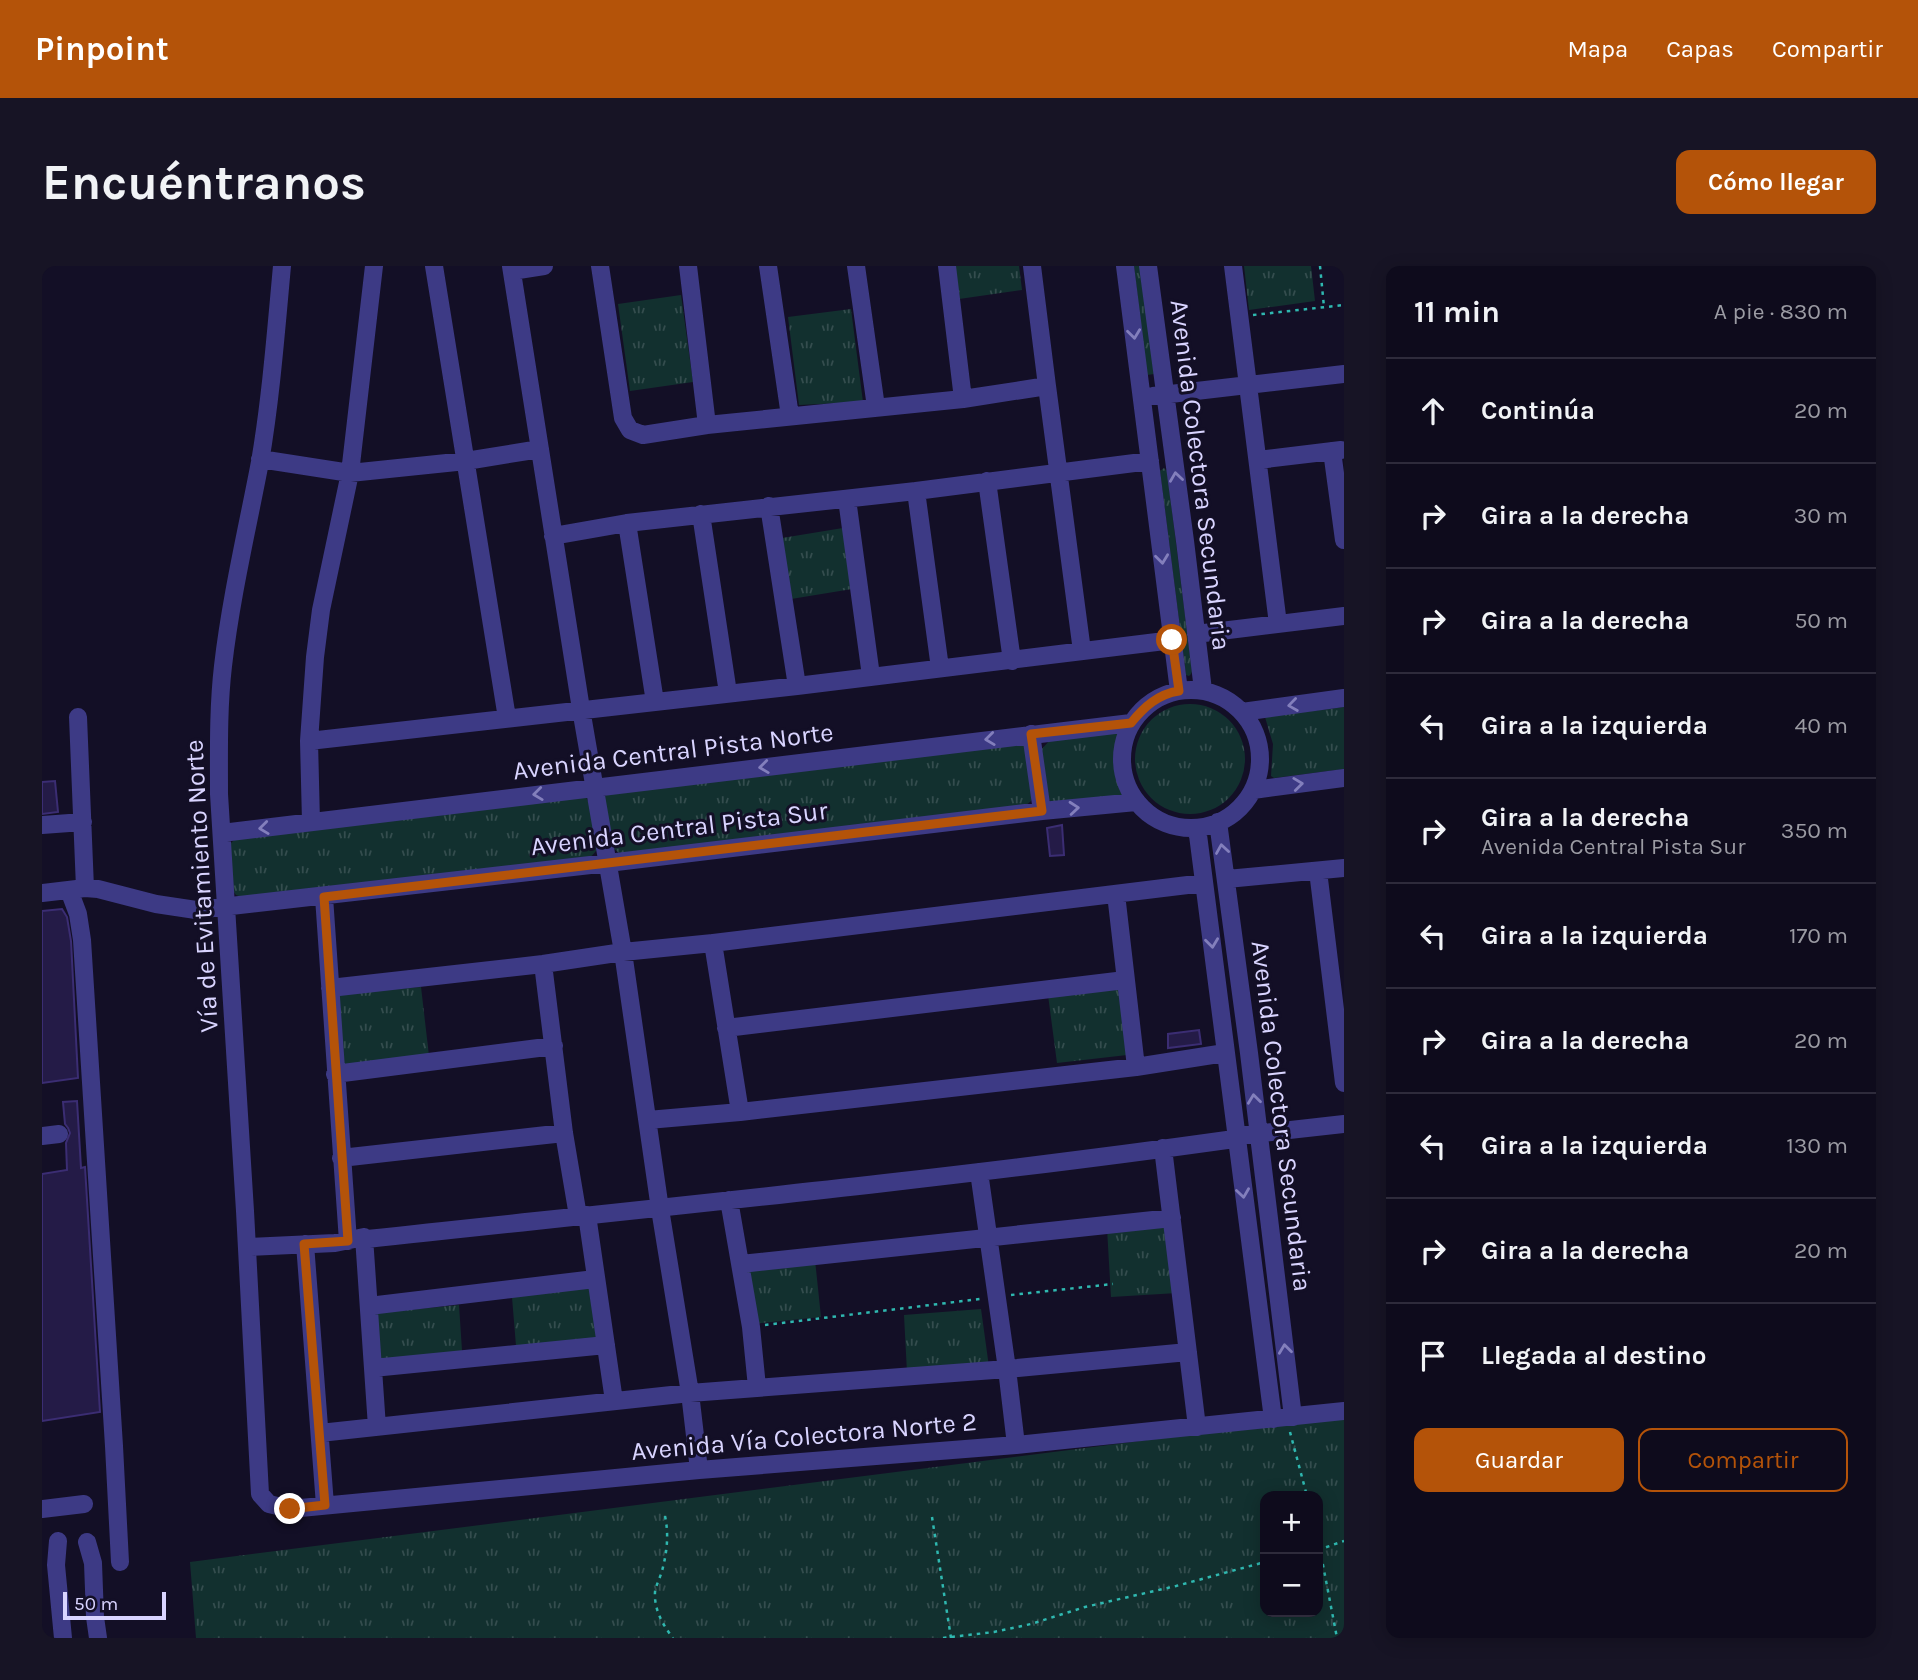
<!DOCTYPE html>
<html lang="es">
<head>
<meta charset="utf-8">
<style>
  :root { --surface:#0e0b1c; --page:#171425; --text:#f1f3f6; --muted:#9b9ba3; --line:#2e2b3b; --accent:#b45309 }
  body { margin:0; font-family:Karla,sans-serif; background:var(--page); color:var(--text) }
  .controls { position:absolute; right:21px; bottom:21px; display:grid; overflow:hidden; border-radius:14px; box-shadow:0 4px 18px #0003 }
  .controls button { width:63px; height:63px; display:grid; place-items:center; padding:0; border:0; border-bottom:2px solid var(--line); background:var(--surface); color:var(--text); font:35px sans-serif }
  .scale { position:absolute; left:21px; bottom:18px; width:103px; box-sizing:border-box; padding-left:7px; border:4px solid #d9d4ff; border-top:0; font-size:19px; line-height:24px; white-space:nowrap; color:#d9d4ff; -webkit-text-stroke:5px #130f26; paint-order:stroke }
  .stop { position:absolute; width:21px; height:21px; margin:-16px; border:5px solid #b45309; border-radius:50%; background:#fff }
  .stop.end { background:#b45309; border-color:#fff; box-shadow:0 2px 7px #0008 }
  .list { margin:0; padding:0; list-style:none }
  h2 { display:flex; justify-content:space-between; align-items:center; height:91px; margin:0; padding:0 28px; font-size:30px }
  h2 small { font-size:23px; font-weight:400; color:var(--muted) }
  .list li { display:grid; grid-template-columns:46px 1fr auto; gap:21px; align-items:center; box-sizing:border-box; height:105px; padding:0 28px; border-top:2px solid var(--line) }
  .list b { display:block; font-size:26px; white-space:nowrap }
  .list p { margin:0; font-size:23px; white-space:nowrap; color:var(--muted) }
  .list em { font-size:23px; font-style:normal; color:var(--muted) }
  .actions { display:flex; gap:14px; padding:21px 28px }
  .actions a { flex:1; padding:16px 0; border:2px solid var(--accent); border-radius:14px; text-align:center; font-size:24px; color:var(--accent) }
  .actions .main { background:var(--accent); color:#fff }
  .icon { flex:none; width:38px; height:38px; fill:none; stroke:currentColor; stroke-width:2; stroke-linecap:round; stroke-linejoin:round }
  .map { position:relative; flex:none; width:1302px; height:1372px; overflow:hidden; border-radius:14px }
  header { display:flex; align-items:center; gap:42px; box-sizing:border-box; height:98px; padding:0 35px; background:var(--accent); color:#fff }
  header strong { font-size:33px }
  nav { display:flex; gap:38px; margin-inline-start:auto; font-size:24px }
  .intro { display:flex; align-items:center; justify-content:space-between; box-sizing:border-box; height:168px; padding:0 42px }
  h1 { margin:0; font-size:49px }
  .button { padding:18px 32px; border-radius:14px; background:var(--accent); color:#fff; font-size:24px; font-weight:700 }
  main { display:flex; gap:42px; padding:0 42px }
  aside { flex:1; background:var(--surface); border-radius:14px; box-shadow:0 4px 18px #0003 }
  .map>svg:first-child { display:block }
</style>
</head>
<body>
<header>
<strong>Pinpoint</strong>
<nav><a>Mapa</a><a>Capas</a><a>Compartir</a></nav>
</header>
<div class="intro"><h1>Encuéntranos</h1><a class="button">Cómo llegar</a></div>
<main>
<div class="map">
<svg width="1302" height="1372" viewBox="0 0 1302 1372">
  <defs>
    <pattern id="grass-tufts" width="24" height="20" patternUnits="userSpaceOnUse" patternTransform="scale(1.75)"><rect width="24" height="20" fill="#12302f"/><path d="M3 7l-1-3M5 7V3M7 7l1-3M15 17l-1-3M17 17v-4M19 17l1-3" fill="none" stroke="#344d4e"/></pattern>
  </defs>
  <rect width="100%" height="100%" fill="#130f26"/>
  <path fill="url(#grass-tufts)" fill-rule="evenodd" d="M913 0H977L980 24 917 33Z
    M1092 0H1099L1112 108 1105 109Z
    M1202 0H1269L1273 35 1207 44Z
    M639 29 651 116 588 125 576 38Z
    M809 43 821 136 757 139 746 51Z
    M1122 202 1125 205 1150 405 1149 408 1147 410 1144 409 1118 205Z
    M801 262 810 323 749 333 740 272Z
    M1093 493a55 55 0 1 1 110 0a55 55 0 1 1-110 0Z
    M1302 441V503L1232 512 1229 510 1231 478 1223 451Z
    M1079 467C1072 491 1075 507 1085 529L1013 538 1007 534 999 484 1009 473Z
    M976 477 983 480 991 528 989 535 983 540 579 589 569 580 562 531 567 527Z
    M544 531C548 538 557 570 557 578 556 584 551 589 546 593L203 632 194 629 188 621 185 581 196 570Z
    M1078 719 1085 789 1015 797 1006 729Z
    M379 721 387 790 305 801 298 794 293 733 298 727Z
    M1126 955 1135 1027 1069 1031 1065 962Z
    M773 994 779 1051 711 1058 703 1002Z
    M554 1019 560 1082 475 1092 470 1031Z
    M417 1039 421 1100 325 1107 324 1048Z
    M939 1043 947 1101 865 1106 862 1049Z
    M1302 1147V1372H154L148 1296 1239 1157ZM1223 1230H1276V1346H1223Z"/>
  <path fill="#241b47" stroke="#3b2d73" stroke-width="2" d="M13 515 16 546 0 548V516Z
    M1020 559 1022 589 1008 590 1005 562Z
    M20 643 25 651 29 675 36 812 0 817V645Z
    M1157 764 1159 778 1126 782V768Z
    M35 835 39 902 43 901 58 1146 0 1155V908L25 904 24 877 28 867 26 862 23 858 21 836Z"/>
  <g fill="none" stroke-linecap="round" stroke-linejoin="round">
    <path stroke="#2fb8b0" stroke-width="2.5" stroke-dasharray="3.5 5" stroke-linecap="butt" d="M1278 0 1282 41
      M1211 49 1302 39
      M969 1029 1071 1018
      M723 1059 938 1033
      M1248 1166 1265 1230
      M623 1250C627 1269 625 1286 620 1305 618 1312 614 1319 613 1326 612 1344 621 1359 631 1372
      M890 1251 909 1372
      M1276 1273 1295 1372
      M1276 1284 1302 1275
      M901 1372 952 1366 989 1358 1043 1341 1134 1320 1223 1296"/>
    <path stroke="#3d3a85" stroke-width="18" d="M240 0C234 65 229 131 218 196 205 264 189 331 181 400 176 443 177 486 177 528L203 945 218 1228 227 1238 248 1243 657 1204 974 1179 1302 1145
      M392 0 465 452
      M469 0 539 443 581 686 618 943 648 1127 657 1204
      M558 0 581 152 588 164 601 169 665 159 921 133
      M646 0 665 159
      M726 0 748 150
      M814 0 834 141
      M905 0 921 133 1005 120 990 0
      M1083 0 1137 425
      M1106 0 1143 275 1161 424
      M1191 0 1236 358
      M470 5 502 0
      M1005 120 1040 385
      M1111 130 1302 108
      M1290 185 1302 274
      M218 193 308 207 424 195 498 183
      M1216 194 1299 184
      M945 215 970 395
      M874 225 898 402
      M805 233 829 410
      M727 240 755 420
      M659 248 686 427
      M585 257 613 436
      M511 270 585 257 874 225 1108 195
      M1154 368 1302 350
      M1080 493a69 69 0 1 1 138 0a69 69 0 1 1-138 0Z
      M1200 446 1302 432
      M36 451 43 622
      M989 468 1000 545
      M267 475 755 420 1131 374
      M1211 524 1302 512
      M269 556 267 475 273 391 279 344 308 207 332 0
      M1176 556 1207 787 1251 1151
      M0 559 41 556
      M1152 562 1156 569 1231 1153
      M180 567 1089 457
      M1276 605 1302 817
      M1185 613 1302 602
      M27 624 36 648 40 674 72 1180 78 1296
      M0 627 43 622 56 623 114 638 154 644 566 597 1000 545 1094 536
      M1074 628 1094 801
      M282 631 306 975
      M671 677 698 846
      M501 698 522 867 536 950
      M288 722 501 698 581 686 671 677 1162 617
      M684 762 1083 714
      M293 808 512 780
      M606 854 698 846 1094 801 1183 787
      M0 870 17 868
      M1121 882 1155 1161
      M299 892 522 867
      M937 906 965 1103 974 1179
      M687 934 709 1061 715 1121
      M545 949 572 1135
      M322 971 335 1161
      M263 978 283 1239
      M205 981 293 977 322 971 325 973C612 942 899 914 1185 874L1194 870 1302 858
      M699 998 1130 952
      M327 1040 553 1013
      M331 1102 564 1079
      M278 1167 648 1127 965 1103 1146 1086
      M0 1243 42 1238
      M16 1275 14 1299 21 1372
      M45 1276 51 1297 53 1351 56 1372"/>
  </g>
  <defs><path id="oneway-chevron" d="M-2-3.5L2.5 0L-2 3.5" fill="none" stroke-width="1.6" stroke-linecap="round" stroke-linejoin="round" transform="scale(1.75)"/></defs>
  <g stroke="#837fbc">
    <use href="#oneway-chevron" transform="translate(1092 68) rotate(83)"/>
    <use href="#oneway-chevron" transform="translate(1134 211) rotate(-98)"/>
    <use href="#oneway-chevron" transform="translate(1120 293) rotate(83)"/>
    <use href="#oneway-chevron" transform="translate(1251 439) rotate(172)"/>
    <use href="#oneway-chevron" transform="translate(948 473) rotate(173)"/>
    <use href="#oneway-chevron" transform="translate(722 501) rotate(173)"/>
    <use href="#oneway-chevron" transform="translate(1256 518) rotate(-7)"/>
    <use href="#oneway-chevron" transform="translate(496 528) rotate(173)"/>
    <use href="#oneway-chevron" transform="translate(1032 542) rotate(-5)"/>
    <use href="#oneway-chevron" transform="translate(222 562) rotate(173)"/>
    <use href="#oneway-chevron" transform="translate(1180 583) rotate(-99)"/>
    <use href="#oneway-chevron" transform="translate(1170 677) rotate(83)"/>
    <use href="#oneway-chevron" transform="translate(1212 833) rotate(-97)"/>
    <use href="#oneway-chevron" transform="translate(1201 927) rotate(82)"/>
    <use href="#oneway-chevron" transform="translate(1243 1083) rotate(-97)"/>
  </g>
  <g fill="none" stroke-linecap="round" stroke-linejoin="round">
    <path stroke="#b45309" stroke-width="9" d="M248 1243 283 1239 262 978 306 975 282 631 1000 545 989 468 1089 457C1102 441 1116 428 1137 425L1130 374"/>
  </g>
  <g text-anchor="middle" stroke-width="6" stroke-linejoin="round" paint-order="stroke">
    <g font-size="26" fill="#d9d4ff" stroke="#130f26">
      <text transform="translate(1159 209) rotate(83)" y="9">Avenida Colectora Secundaria</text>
      <text transform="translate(631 485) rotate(-7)" y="9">Avenida Central Pista Norte</text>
      <text transform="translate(637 562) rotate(-7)" y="9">Avenida Central Pista Sur</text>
      <text transform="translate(159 620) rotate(-93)" y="9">Vía de Evitamiento Norte</text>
      <text transform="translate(1240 850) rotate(83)" y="9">Avenida Colectora Secundaria</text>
      <text transform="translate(762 1170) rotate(-5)" y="9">Avenida Vía Colectora Norte 2</text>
    </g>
  </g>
</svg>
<div class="controls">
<button>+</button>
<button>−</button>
</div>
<div class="scale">50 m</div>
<div class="stop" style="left:1130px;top:374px"></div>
<div class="stop end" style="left:248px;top:1243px"></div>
</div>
<aside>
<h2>11 min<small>A pie · 830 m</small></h2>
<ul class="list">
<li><svg class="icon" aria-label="ahead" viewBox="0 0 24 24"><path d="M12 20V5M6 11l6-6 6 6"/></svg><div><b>Continúa</b></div><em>20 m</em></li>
<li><svg class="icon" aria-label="right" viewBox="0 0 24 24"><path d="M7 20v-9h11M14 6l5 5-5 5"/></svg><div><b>Gira a la derecha</b></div><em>30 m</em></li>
<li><svg class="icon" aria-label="right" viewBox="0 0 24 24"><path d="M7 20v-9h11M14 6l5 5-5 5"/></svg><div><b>Gira a la derecha</b></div><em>50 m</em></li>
<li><svg class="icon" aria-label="left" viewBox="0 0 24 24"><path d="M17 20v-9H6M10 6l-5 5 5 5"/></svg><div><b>Gira a la izquierda</b></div><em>40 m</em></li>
<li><svg class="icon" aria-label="right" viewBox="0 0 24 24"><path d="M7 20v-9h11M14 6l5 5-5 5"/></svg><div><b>Gira a la derecha</b><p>Avenida Central Pista Sur</p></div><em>350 m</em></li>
<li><svg class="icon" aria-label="left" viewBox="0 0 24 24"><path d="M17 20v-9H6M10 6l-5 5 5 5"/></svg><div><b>Gira a la izquierda</b></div><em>170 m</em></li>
<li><svg class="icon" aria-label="right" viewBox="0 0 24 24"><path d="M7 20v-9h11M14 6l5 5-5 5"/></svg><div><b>Gira a la derecha</b></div><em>20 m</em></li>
<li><svg class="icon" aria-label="left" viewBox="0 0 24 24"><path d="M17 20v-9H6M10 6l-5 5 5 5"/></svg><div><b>Gira a la izquierda</b></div><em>130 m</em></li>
<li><svg class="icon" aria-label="right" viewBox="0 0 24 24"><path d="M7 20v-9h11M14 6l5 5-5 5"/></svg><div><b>Gira a la derecha</b></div><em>20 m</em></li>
<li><svg class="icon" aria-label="arrive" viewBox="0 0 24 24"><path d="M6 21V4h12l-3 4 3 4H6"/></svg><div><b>Llegada al destino</b></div></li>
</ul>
<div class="actions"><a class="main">Guardar</a><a>Compartir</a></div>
</aside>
</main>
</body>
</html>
